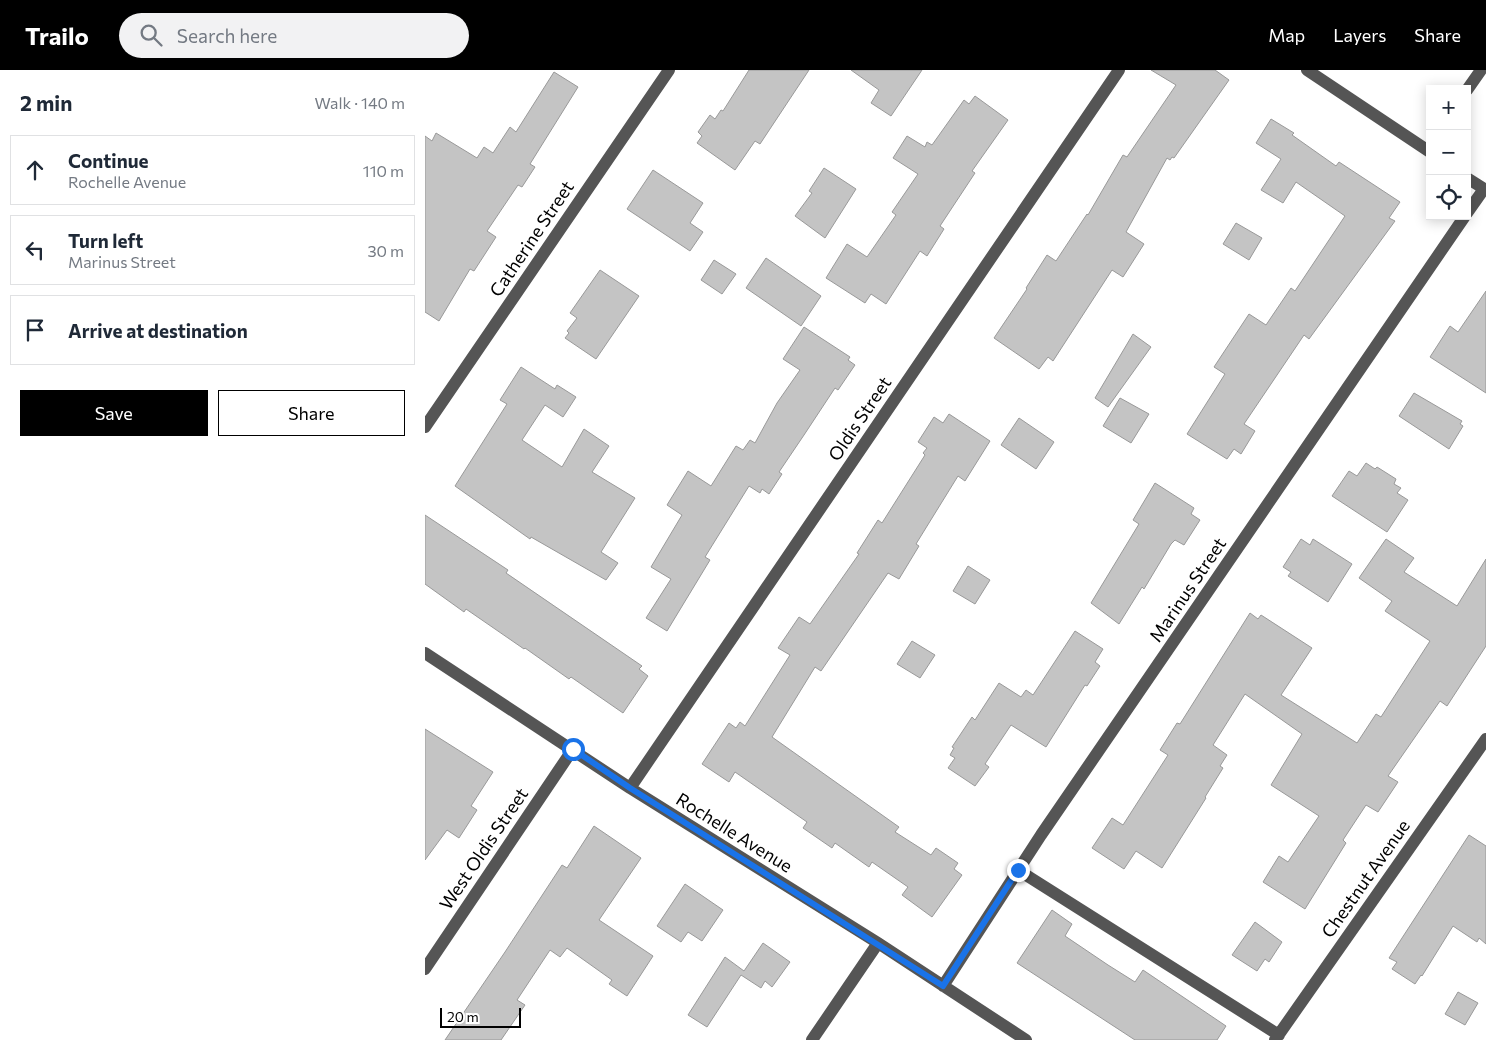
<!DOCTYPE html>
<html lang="en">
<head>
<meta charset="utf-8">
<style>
  :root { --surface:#fff; --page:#f2f2f3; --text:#1f2937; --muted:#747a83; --line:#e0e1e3; --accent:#000 }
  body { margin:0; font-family:Commissioner,sans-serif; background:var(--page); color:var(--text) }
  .controls { position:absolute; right:15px; top:15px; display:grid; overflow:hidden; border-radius:0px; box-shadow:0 2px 12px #0003 }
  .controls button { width:45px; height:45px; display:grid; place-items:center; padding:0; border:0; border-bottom:1px solid var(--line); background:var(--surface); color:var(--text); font:25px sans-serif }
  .scale { position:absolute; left:15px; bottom:12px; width:81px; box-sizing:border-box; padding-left:5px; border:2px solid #000; border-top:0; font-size:14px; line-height:18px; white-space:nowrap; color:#000; -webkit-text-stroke:4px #fff; paint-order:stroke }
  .stop { position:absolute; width:15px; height:15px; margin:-11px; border:4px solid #1a73e8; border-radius:50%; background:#fff }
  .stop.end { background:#1a73e8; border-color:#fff; box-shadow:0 1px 5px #0008 }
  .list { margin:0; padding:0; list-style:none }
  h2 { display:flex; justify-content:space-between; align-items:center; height:65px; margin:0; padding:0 20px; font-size:21px }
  h2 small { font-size:16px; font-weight:400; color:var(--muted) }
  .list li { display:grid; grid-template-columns:32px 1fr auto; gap:15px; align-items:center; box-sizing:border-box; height:70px; margin:0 10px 10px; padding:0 10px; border:1px solid var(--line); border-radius:0px }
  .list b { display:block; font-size:19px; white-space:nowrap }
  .list p { margin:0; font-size:16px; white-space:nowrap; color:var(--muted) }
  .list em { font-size:16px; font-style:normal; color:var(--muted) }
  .actions { display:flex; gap:10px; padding:15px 20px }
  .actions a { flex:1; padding:11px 0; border:1px solid var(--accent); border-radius:0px; text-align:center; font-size:18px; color:var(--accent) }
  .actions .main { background:var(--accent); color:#fff }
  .icon { flex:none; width:28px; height:28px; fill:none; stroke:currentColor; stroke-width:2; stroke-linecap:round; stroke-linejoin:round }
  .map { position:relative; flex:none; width:1061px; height:970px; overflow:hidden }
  header { display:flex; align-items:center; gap:30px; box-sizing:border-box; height:70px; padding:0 25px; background:var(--accent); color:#fff }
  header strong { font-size:24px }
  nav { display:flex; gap:28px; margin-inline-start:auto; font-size:18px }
  .search { width:350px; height:45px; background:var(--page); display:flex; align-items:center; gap:12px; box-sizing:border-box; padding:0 18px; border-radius:28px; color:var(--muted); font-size:19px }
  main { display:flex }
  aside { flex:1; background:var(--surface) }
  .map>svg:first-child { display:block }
</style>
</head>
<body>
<header>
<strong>Trailo</strong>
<div class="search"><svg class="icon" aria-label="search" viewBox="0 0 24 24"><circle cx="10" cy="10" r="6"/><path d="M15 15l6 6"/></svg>Search here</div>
<nav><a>Map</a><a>Layers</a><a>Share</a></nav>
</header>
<main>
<aside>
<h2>2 min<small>Walk · 140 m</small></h2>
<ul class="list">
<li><svg class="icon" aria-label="ahead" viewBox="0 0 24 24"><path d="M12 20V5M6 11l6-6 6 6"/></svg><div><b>Continue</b><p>Rochelle Avenue</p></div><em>110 m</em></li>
<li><svg class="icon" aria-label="left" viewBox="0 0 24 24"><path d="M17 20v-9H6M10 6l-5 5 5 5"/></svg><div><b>Turn left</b><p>Marinus Street</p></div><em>30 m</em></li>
<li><svg class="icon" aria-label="arrive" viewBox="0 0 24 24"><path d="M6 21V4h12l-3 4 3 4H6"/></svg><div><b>Arrive at destination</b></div></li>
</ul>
<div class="actions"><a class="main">Save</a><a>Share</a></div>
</aside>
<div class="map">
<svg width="1061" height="970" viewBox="0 0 1061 970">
  <rect width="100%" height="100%" fill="#fff"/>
  <path fill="#c4c4c4" stroke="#999" d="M324 0H384L335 74 330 71 310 100 272 73 277 66 273 62 285 45 290 49 296 40 298 41Z
    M426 0H497L466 46 446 33 454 20Z
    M726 0H790L804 10 749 88 747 87 745 90 742 88 701 162 719 174 698 207 687 200 628 291 623 287 614 299 569 268 602 219 601 218 622 185 631 191 662 144 663 145 698 85 702 87 751 15Z
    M129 2 153 17 105 94 110 97 97 117 93 115 62 161 71 167 49 201 45 199 14 251 0 242V66L7 71 11 63 52 88 59 77 68 83 85 57 91 62Z
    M550 26 583 50 547 101 550 103 515 156 519 159 502 186 495 181 461 234 446 224 440 233 401 208 422 174 442 187 471 145 467 142 493 104 468 88 482 66 500 77 502 72 507 75 539 30 544 34Z
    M846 49 869 63 867 65 911 96 914 92 975 132 964 148 970 151 884 269 879 265 819 354 830 361 816 384 809 379 802 389 762 364 800 304 789 297 824 244 841 255 866 218 870 221 920 146 871 112 858 133 836 120 856 89 831 73Z
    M399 98 431 119 400 168 370 146 387 123 384 121Z
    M228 100 278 133 265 153 278 162 265 181 202 139Z
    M811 153 837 168 824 190 798 174Z
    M341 188 396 226 376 256 321 218Z
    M289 190 311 204 297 224 276 210Z
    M175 200 214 226 171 289 140 268 144 263 142 261 152 248 145 243Z
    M1061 221V323L1005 287 1025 256 1033 262Z
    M379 257 425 287 423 290 430 295 413 320 410 318 379 365 354 402 357 404 344 424 337 419 335 423 324 416 280 487 285 490 242 561 221 548 246 509 226 497 257 445 242 435 263 401 286 416 311 376 318 380 325 370 330 373 352 333 375 300 358 289Z
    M708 264 726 277 683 337 670 328Z
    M96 297 130 319 132 315 151 327 138 347 120 335 97 370 137 397 159 359 184 376 167 402 210 428 176 482 193 493 181 510 106 467 105 469 30 416 82 334 75 330Z
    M989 323 1037 351 1035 354 1038 356 1024 379 974 346Z
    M695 328 724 344 706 373 678 356Z
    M524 344 565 371 540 411 533 406 491 474 494 476 474 509 463 503 396 601 390 597 347 667 474 757 470 762 506 785 511 778 533 793 529 799 537 805 507 847 477 825 483 817 447 792 444 797 410 773 407 778 378 758 382 752 310 702 304 712 277 694 304 653 311 658 315 652 320 656 365 585 353 578 374 547 385 554 434 484 432 483 453 450 457 453 500 385 498 383 502 378 493 372 509 347 518 353Z
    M594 348 629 372 611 399 576 375Z
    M941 393 950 399 952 397 971 409 969 414 976 418 972 423 983 430 962 462 907 426 924 401 932 406Z
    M730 413 769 438 766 444 775 450 759 475 750 470 746 474 719 519 717 517 694 554 666 533 714 454 708 450Z
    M0 445 83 500 81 503 217 596 214 599 223 606 198 643 146 607 144 609 100 578 99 579 41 539 39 542 0 514Z
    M876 469 885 475 888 469 927 494 903 532 863 506 866 502 858 497Z
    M961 469 989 488 979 502 1032 536 1061 489V576L1022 636 1015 631 963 706 973 712 953 742 941 735 918 770 921 773 880 839 838 812 854 786 863 792 894 746 846 715 877 664 820 624 788 675 802 685 795 696 798 698 780 727 781 728 737 798 711 781 699 799 667 778 687 748 698 755 743 685 735 680 752 653 755 654 825 543 833 549 836 545 887 578 856 625 932 673 951 644 956 647 1005 571 960 541 967 531 934 508Z
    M543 496 565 510 550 534 528 521Z
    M650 561 678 579 670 592 675 596 662 616 660 615 621 677 586 655 560 694 564 697 550 716 523 698 530 688 525 685 529 678 527 677 547 647 550 650 574 613 596 627 601 620 608 625Z
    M487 571 510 585 495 608 472 594Z
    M0 659 68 702 46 736 52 740 34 768 22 760 0 790Z
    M169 756 216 788 174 850 228 886 202 926 184 914 187 910 142 878 135 887 125 880 92 930 100 935 76 970H20L80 882 137 795 142 798Z
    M1044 765 1061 776V874L1054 868 1052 872 1028 856 997 906 996 905 990 914 967 899 972 892 964 888Z
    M260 814 298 840 277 871 263 862 256 872 232 856Z
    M627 840 647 854 640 866 683 895 710 912 718 900 801 956 792 970H710L592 893Z
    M830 852 857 872 844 892 840 889 832 901 807 885Z
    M338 873 365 892 347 917 340 911 336 918 316 905 282 957 263 945 300 887 319 901Z
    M1033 922 1053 933 1040 955 1020 944Z"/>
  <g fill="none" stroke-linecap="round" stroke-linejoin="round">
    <path stroke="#555" stroke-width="12" d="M882 0 1005 82
      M1042 20 1056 0
      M1042 108 1061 120
      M1042 143 1059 119
      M0 357 244 0
      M0 583 205 718 453 873 601 970
      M205 718 694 0
      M593 800 854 965
      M0 899 148 679
      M518 916 616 765 1040 146
      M387 970 453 873
      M850 970 1061 669"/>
  </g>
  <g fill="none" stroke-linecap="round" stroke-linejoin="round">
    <path stroke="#1a73e8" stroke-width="6" d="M148 679 205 718 518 916 593 800"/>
  </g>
  <g text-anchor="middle" stroke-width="5" stroke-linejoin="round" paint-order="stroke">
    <g font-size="18" fill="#000" stroke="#fff">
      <text transform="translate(107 169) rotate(-56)" y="6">Catherine Street</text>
      <text transform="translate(435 349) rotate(-56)" y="6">Oldis Street</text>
      <text transform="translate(763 520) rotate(-56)" y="6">Marinus Street</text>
      <text transform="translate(309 763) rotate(32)" y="6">Rochelle Avenue</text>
      <text transform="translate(59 779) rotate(-56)" y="6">West Oldis Street</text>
      <text transform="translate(941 809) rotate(-55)" y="6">Chestnut Avenue</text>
    </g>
  </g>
</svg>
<div class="controls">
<button>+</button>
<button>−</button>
<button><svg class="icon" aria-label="locate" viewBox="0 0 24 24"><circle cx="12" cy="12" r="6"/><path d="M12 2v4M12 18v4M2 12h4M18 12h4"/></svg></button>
</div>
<div class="scale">20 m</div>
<div class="stop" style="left:148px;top:679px"></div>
<div class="stop end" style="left:593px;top:800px"></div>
</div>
</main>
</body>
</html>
